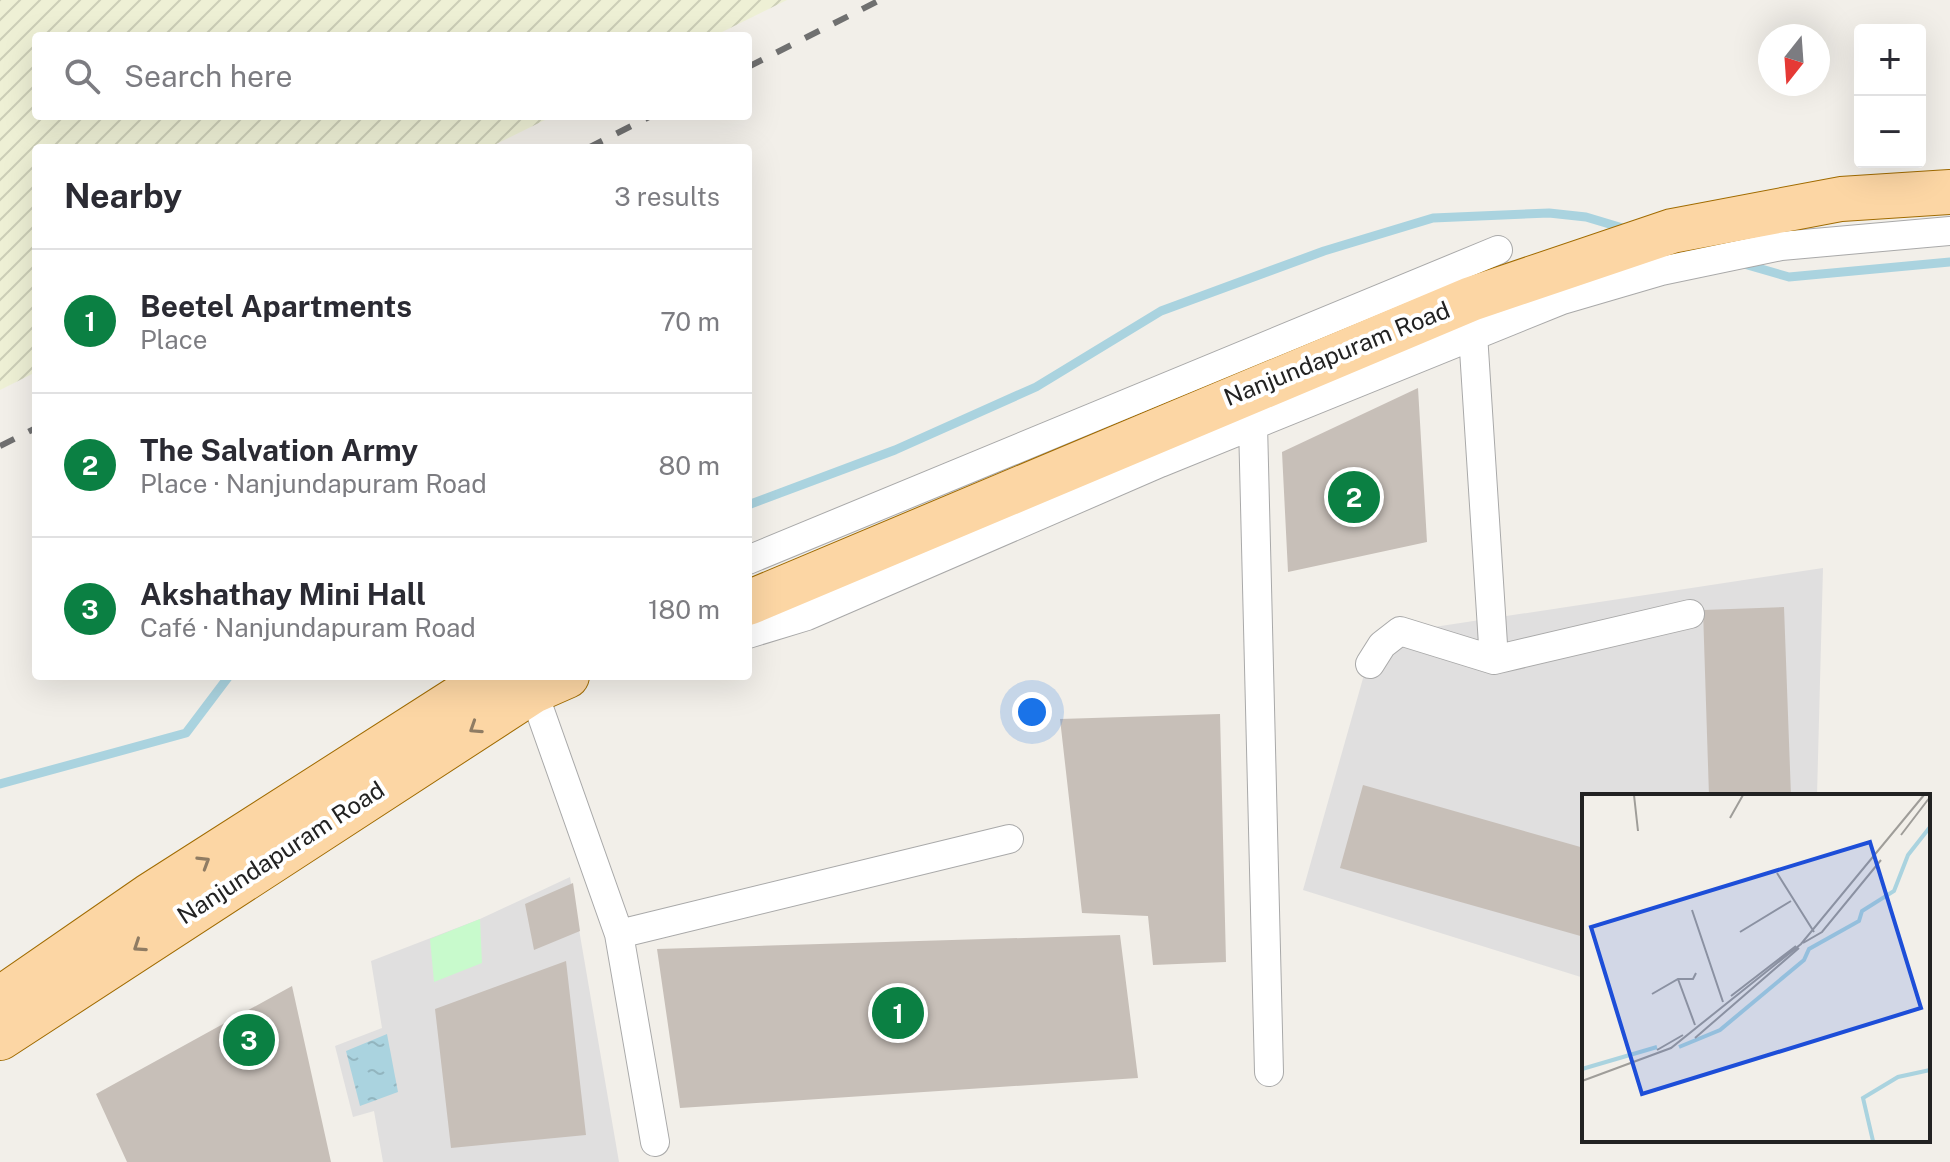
<!DOCTYPE html>
<html lang="en">
<head>
<meta charset="utf-8">
<style>
  :root { --surface:#fff; --page:#f7f7f7; --text:#2b2b33; --muted:#7c7c81; --line:#e1e1e2; --accent:#0b8043 }
  body { margin:0; font-family:"Public Sans",sans-serif; background:var(--page); color:var(--text) }
  .controls { position:absolute; right:24px; top:24px; display:grid; overflow:hidden; border-radius:8px; box-shadow:0 8px 32px #0002 }
  .controls button { width:72px; height:72px; display:grid; place-items:center; padding:0; border:0; border-bottom:2px solid var(--line); background:var(--surface); color:var(--text); font:40px sans-serif }
  .compass { position:absolute; left:1758px; top:24px; width:72px; height:72px; border-radius:50%; background:var(--surface); box-shadow:0 8px 32px #0002; rotate:197deg }
  .you { position:absolute; left:1032px; top:712px; width:28px; height:28px; margin:-20px; border:6px solid #fff; border-radius:50%; background:#1a73e8; box-shadow:0 0 0 12px #1a73e833 }
  .badge { display:grid; place-items:center; width:52px; height:52px; border-radius:50%; background:var(--accent); color:#fff; font-size:26px; font-weight:700 }
  .pin { position:absolute; translate:-50% -50%; border:4px solid #fff; box-shadow:0 2px 8px #0006 }
  .list { margin:0; padding:0; list-style:none }
  h2 { display:flex; justify-content:space-between; align-items:center; height:104px; margin:0; padding:0 32px; font-size:34px }
  h2 small { font-size:26px; font-weight:400; color:var(--muted) }
  .list li { display:grid; grid-template-columns:52px 1fr auto; gap:24px; align-items:center; box-sizing:border-box; height:144px; padding:0 32px; border-top:2px solid var(--line) }
  .list b { display:block; font-size:30px; white-space:nowrap }
  .list p { margin:0; font-size:26px; white-space:nowrap; color:var(--muted) }
  .list em { font-size:26px; font-style:normal; color:var(--muted) }
  .icon { flex:none; width:44px; height:44px; fill:none; stroke:currentColor; stroke-width:2; stroke-linecap:round; stroke-linejoin:round }
  .map { position:relative; flex:none; width:1950px; height:1162px; overflow:hidden }
  .search { position:absolute; background:var(--surface); box-shadow:0 8px 32px #0002; left:32px; top:32px; width:720px; height:88px; display:flex; align-items:center; gap:20px; box-sizing:border-box; padding:0 28px; border-radius:8px; color:var(--muted); font-size:30px }
  .panel { position:absolute; background:var(--surface); box-shadow:0 8px 32px #0002; left:32px; top:144px; width:720px; height:536px; border-radius:8px }
  .map>svg:first-child { display:block }
</style>
</head>
<body>
<div class="map">
<svg width="1950" height="1162" viewBox="0 0 1950 1162">
  <defs>
    <pattern id="farmland-furrows" width="10" height="10" patternUnits="userSpaceOnUse" patternTransform="scale(2)"><rect width="10" height="10" fill="#eef0d5"/><path d="M-1 1l2-2M0 10L10 0M9 11l2-2" fill="none" stroke="#ccceb7"/></pattern>
    <pattern id="water-ripples" width="26" height="14" patternUnits="userSpaceOnUse" patternTransform="scale(2)"><rect width="26" height="14" fill="#aad3df"/><path d="M2 4q2-2 4 0t4 0M15 11q2-2 4 0t4 0" fill="none" stroke="#92b5bf"/></pattern>
  </defs>
  <rect width="100%" height="100%" fill="#f2efe9"/>
  <path fill="#e0dfdf" d="M1823 568 1817 796H1584V978L1303 890 1375 636Z
    M570 877 619 1162H383L374 1111 353 1117 335 1046 382 1028 371 961 480 919Z"/>
  <path fill="url(#farmland-furrows)" d="M0 0H787L714 36H36V116H553L488 148H36V372L0 390Z"/>
  <path fill="#c8facc" d="M480 919 482 963 434 982 430 939Z"/>
  <path fill="url(#water-ripples)" d="M387 1034 398 1092 360 1106 346 1051Z"/>
  <g fill="none" stroke-linecap="round" stroke-linejoin="round">
    <path stroke="#aad3df" stroke-width="9" d="M1744 264 1789 277 1950 262
      M748 505 895 450 1036 387 1161 311 1324 251 1433 218 1549 213 1586 217 1626 229
      M0 784 186 733 229 676"/>
  </g>
  <path fill="#c7bfb8" d="M1418 388 1427 542 1288 572 1282 452Z
    M1784 607 1791 796H1709L1703 610Z
    M1220 714 1226 962 1153 965 1148 916 1082 913 1060 719Z
    M1363 785 1584 848V937L1340 868Z
    M573 883 580 931 534 950 525 904Z
    M1120 935 1138 1078 680 1108 657 949Z
    M566 961 586 1135 451 1148 435 1009Z
    M292 986 331 1162H127L96 1094Z"/>
  <g fill="none" stroke-linecap="round" stroke-linejoin="round">
    <g stroke="#a9a9a9" stroke-width="30">
      <path id="minor" d="M1473 334 1494 660
        M1253 424 1269 1072
        M748 560 1498 250
        M748 634 807 616 1160 463 1562 300 1661 271 1781 246 1950 231
        M1370 664 1382 645 1400 631 1494 660 1690 614
        M533 691 619 934 655 1142
        M619 934 1009 839"/>
    </g>
    <g stroke="#a06b00" stroke-width="46">
      <path id="primary" d="M748 603 1471 299 1672 231 1841 199 1950 192
        M0 999 149 896 493 676
        M0 1038 533 691 567 676"/>
    </g>
    <use href="#minor" stroke="#fff" stroke-width="28"/>
    <use href="#primary" stroke="#fcd6a4" stroke-width="44"/>
    <path stroke="#707070" stroke-width="6" stroke-dasharray="16 16" stroke-linecap="butt" d="M748 67 880 0
      M588 148 651 116
      M0 446 36 428"/>
  </g>
  <defs><path id="oneway-chevron" d="M-2-3.5L2.5 0L-2 3.5" fill="none" stroke-width="1.6" stroke-linecap="round" stroke-linejoin="round" transform="scale(2)"/></defs>
  <g stroke="#8f7c63">
    <use href="#oneway-chevron" transform="translate(475 728) rotate(147)"/>
    <use href="#oneway-chevron" transform="translate(204 862) rotate(-32)"/>
    <use href="#oneway-chevron" transform="translate(139 946) rotate(146)"/>
  </g>
  <g text-anchor="middle" stroke-width="8" stroke-linejoin="round" paint-order="stroke">
    <g font-size="24" fill="#222" stroke="#fff">
      <text transform="translate(1337 354) rotate(-22)" y="8">Nanjundapuram Road</text>
      <text transform="translate(281 853) rotate(-33)" y="8">Nanjundapuram Road</text>
    </g>
  </g>
  <g transform="translate(1582 794)">
    <rect width="348" height="348" fill="#f2efe9"/>
    <path fill="none" stroke="#aad3df" stroke-width="4" d="M97 253 138 236 222 166 227 155 277 127 280 117 312 97 326 61 348 33M0 275 75 253M291 347 281 304 316 283 348 276"/>
    <path fill="none" stroke="#9f9d99" stroke-width="2" d="M52 1 56 37M148 24 161 1M319 41 348 3M195 79 232 138M110 116 141 208M158 138 209 107M221 149 240 138 299 66M96 185 113 231M70 200 96 185H111L114 179M149 202 214 152M113 244 217 154M75 256 101 241M0 287 89 254 219 150 342 1"/>
    <path fill="#1d4ed8" fill-opacity="0.15" stroke="#1d4ed8" stroke-width="4" d="M288 48 339 214 60 300 9 133Z"/>
    <rect width="348" height="348" fill="none" stroke="#222" stroke-width="4"/>
  </g>
</svg>
<div class="controls">
<button>+</button>
<button>−</button>
</div>
<svg class="compass" viewBox="-18 -18 36 36"><path d="M0-13l5 13h-10z" fill="#e53935"/><path d="M0 13l5-13h-10z" fill="#7c7c81"/></svg>
<div class="you"></div>
<div class="pin badge" style="left:898px;top:1013px">1</div>
<div class="pin badge" style="left:1354px;top:497px">2</div>
<div class="pin badge" style="left:249px;top:1040px">3</div>
<div class="search"><svg class="icon" aria-label="search" viewBox="0 0 24 24"><circle cx="10" cy="10" r="6"/><path d="M15 15l6 6"/></svg>Search here</div>
<section class="panel">
<h2>Nearby<small>3 results</small></h2>
<ul class="list">
<li><span class="badge">1</span><div><b>Beetel Apartments</b><p>Place</p></div><em>70 m</em></li>
<li><span class="badge">2</span><div><b>The Salvation Army</b><p>Place · Nanjundapuram Road</p></div><em>80 m</em></li>
<li><span class="badge">3</span><div><b>Akshathay Mini Hall</b><p>Café · Nanjundapuram Road</p></div><em>180 m</em></li>
</ul>
</section>
</div>
</body>
</html>
